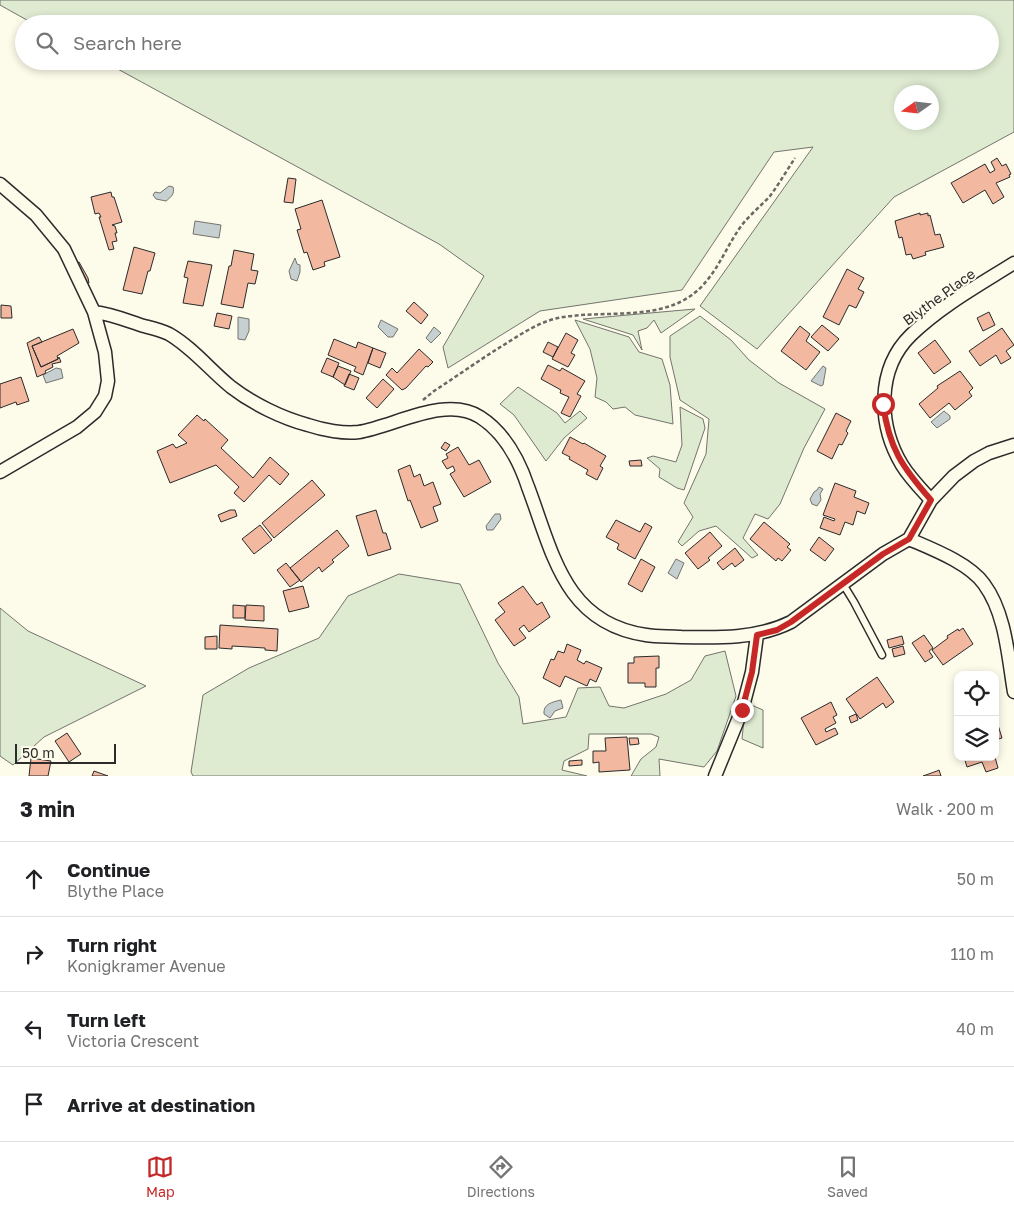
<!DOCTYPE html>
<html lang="en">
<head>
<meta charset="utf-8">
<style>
  :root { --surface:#fff; --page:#f6f6f6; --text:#202124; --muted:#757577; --line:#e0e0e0; --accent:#c62828 }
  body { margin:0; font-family:"Golos Text",sans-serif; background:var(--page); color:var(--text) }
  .controls { position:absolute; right:15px; bottom:15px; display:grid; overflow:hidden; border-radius:10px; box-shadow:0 2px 8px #0003 }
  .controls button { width:45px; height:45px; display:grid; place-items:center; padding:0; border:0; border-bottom:1px solid var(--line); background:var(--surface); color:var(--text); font:25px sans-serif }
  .compass { position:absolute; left:894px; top:85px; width:45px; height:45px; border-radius:50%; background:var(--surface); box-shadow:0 2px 8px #0003; rotate:256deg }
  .scale { position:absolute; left:15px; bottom:12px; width:101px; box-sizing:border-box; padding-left:5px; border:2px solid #2b2b2b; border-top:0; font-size:14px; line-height:18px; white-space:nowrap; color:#2b2b2b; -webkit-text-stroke:4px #fdfbea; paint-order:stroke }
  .stop { position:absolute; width:15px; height:15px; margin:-11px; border:4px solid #c62828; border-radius:50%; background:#fff }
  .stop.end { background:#c62828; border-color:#fff; box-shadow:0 1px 5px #0008 }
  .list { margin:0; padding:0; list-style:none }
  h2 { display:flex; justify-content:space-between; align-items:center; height:65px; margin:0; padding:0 20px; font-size:21px }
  h2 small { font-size:16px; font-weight:400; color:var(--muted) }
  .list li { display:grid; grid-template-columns:32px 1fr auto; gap:15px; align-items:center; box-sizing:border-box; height:75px; padding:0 20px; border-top:1px solid var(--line) }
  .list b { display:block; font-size:19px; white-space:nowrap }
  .list p { margin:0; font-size:16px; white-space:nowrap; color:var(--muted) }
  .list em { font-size:16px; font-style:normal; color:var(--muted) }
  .icon { flex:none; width:28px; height:28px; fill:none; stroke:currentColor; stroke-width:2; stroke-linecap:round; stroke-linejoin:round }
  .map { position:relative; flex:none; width:1014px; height:776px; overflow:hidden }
  .search { position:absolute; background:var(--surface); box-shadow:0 2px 8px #0003; left:15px; right:15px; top:15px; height:55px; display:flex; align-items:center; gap:12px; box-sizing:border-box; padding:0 18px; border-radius:28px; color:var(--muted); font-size:19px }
  .sheet { height:365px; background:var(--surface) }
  nav { display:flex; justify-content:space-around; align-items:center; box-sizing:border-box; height:70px; border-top:1px solid var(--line); background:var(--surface); font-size:14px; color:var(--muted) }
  nav a { display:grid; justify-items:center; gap:2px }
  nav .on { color:var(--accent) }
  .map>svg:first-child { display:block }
</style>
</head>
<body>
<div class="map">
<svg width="1014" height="776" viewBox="0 0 1014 776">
  <rect width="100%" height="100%" fill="#fdfbea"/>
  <path fill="#deebd1" stroke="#74746e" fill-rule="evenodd" d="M0 0H1014V132L894 197 757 349 700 306 813 147 774 152 682 290 540 311 448 368 443 347 484 276 439 244 103 61H990V24H34L0 5ZM902 92H932V122H902Z
    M695 309 661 333 654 320 647 328 638 331 642 350 633 335 583 319Z
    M700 316 731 340 749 360 779 383 825 409 804 448 780 504 768 519 755 514 743 538 758 555 752 558 716 526 699 531 682 546 678 542 693 517 684 503 706 454 709 419 680 400 670 357V336Z
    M575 320 629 337 639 352 662 359 670 385 673 424 635 415 625 407 613 409 606 402 595 397 597 378 590 349Z
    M518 387 557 413 565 423 580 411 587 418 564 438 546 461 514 415 500 404Z
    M680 407 703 419 705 428 684 490 677 488 659 477 660 469 647 458 653 456 676 462 682 445Z
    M399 574 460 584 498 663 519 697 523 724 566 717 578 688 600 687 609 706 624 708 666 694 691 680 705 656 725 651 736 696 717 751 704 767 659 759 660 776H631L641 759 656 747 659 737 651 734H589L588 749 564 761 562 770 587 776H193L191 772 203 695 249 668 319 638 348 596Z
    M0 608 28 631 146 686 44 737 13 765 0 756Z
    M749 704 763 710V748L742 739 744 719Z"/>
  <path fill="#c7d0d0" stroke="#74746e" d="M169 186 173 187C175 194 171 197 166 201L156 199 153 195 155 192 160 193Z
    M195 221 221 225 219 238 193 234Z
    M295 258 297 264 300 265V272L297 281 291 279 289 271Z
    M238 317 249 319V331L245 340 238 339Z
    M381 320 398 329 393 337H388L378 327Z
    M434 327 441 333 431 343 426 338Z
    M823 366 826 368 823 385 821 386 811 381Z
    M56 368 61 369 63 378 46 383 43 375Z
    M944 411 950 416V419L937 428 931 422Z
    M819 487 823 489 820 494 821 500 817 506 812 504 810 499 814 492 817 490Z
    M495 514H500L501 519 493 530H487L486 526Z
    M676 559 684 563 677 579 668 573Z
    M561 700 563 708 555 711 550 718 544 714C543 704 552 702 561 700Z"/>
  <path fill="#f2b8a0" stroke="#2b2b2b" d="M997 158 1002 166 1006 164 1011 174 1009 175 1010 177 996 183 1004 197 993 204 985 190 963 203 951 183 985 164 990 173 995 170 991 162Z
    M288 178 296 179 293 203 284 202Z
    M111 192 112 197H114L122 222 112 225 115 226 117 233H115L117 241 112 242 114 249 109 250 99 217H101L99 213 95 214 91 197Z
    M322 200 340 257 324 262 325 266 313 270 307 252 304 253 297 230 301 229 295 209Z
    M920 213V215L928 213V216L930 215 935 235 940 234 944 247 925 252 926 255 913 259 911 254 906 255 902 237 899 238 895 221Z
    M134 247 155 253 150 271H148L142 294 123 290Z
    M234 250 254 254 251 270 258 271 255 284 248 283 243 308 221 304 229 266H231Z
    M188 261 212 265 203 306 183 303 188 278 184 277Z
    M79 262 88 278 89 283 86 284 76 263Z
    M847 269 864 278 858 289 864 292 856 308 849 305 839 325 823 317Z
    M414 302 428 315 421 324 406 311Z
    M1 305 11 306 12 318H1Z
    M989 312 995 325 983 331 977 318Z
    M217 313 232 316 229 329 214 326Z
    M822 325 839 339 828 351 811 337Z
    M800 326 810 334 806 341 820 352 806 370 781 351Z
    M1002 328 1014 345 1006 351 1011 358 1001 364 996 355 980 366 969 351Z
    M73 329 79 343 57 356 58 359 41 367 32 346Z
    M566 333 578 340 571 353 575 355 568 367 552 359Z
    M39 337 42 342 32 346 41 367 58 359 59 357 61 362 52 364 53 367 45 371 46 373 37 377 27 343Z
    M334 339 356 348 358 342 373 348 363 375 354 371 356 367 328 355Z
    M935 340 951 362 934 374 918 353Z
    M548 342 558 347 553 357 543 352Z
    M373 348 386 353 380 368 368 363Z
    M419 349 433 362 428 367 426 366 406 388 402 390 386 375 392 368 397 373Z
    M327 358 339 363 333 377 321 372Z
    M548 365 560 371 562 368 585 381 577 394 581 396 570 417 561 413 569 397 560 393 561 390 541 379Z
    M338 366 351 371 345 385 333 377Z
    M960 371 973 388 969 392 972 396 955 410 949 403 930 418 919 404 938 388 937 386Z
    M349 374 359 378 354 390 344 386Z
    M21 377 29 401 17 405 16 402 0 408V384Z
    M383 379 394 389 377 408 366 398Z
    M836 413 851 421 846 431 848 433 842 445 839 444 832 459 817 451Z
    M197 415 204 421 205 419 228 440 221 448 253 478 270 457 289 474 280 485 269 475 244 502 234 493 239 487 216 465 170 483 157 451 173 444 176 448 187 443 178 435Z
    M570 437 583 444 584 443 606 456 600 466 603 468 597 480 586 474 588 470 569 459 570 457 562 453Z
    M445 442 450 445 446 451 441 448Z
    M458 447 469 465 479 460 491 482 464 497 450 474 455 471 453 466 447 469 442 461 448 458 446 454Z
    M641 460 642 466H630L629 461Z
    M410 465 414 477 420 474 424 486 433 482 441 504 433 507 438 521 421 528 410 500 408 501 398 470Z
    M312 480 325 495 274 538 262 523Z
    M835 483 856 491 854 497 869 503 865 514 857 511 853 525 845 522 840 535 820 528 824 517 834 521 835 519 823 515Z
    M230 510H235L237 516 221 522 218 515Z
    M376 510 383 533H386L391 549 368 556 356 516Z
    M616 520 640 532 645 523 652 527 635 559 617 549 619 544 606 537Z
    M764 522 790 544 787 547 791 550 782 561 778 558 776 561 750 539Z
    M260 525 272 540 254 554 242 539Z
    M337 530 349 546 332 560 334 562 322 572 319 567 301 582 290 568Z
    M710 532 722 546 708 558 710 560 698 569 685 553Z
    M819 537 834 549 825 561 810 550Z
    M735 548 744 560 735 567 732 563 723 570 717 563Z
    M641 559 655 567 642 592 628 584Z
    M286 563 300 580 290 587 277 570Z
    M303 586 309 607 289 612 283 591Z
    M523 586 537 605 542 602 550 617 529 632 524 625 519 629 526 638 514 646 495 620 505 612 498 603Z
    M233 605 245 606V618H233Z
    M246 605 264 606V621L245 620Z
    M220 625 278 629 277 651 265 650V648L232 646V649L219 648Z
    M963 628 973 644 943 665 932 650 948 638 947 636 958 629 959 631Z
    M924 635 933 648 929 651 933 657 925 662 912 643Z
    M217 636V649H205V637Z
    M902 636 904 644 889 648 887 640Z
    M567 644 581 650 577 660 584 664 586 661 602 668 596 682 590 679 587 686 565 676 560 687 543 678 551 659 554 660 558 651 564 653Z
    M903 646 905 654 894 657 892 649Z
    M659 656V668H656V687H645V683H628V663H634V657Z
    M877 677 894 702 886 708 883 703 860 719 846 699Z
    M831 702 837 715 833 717 836 723 825 729 826 732 835 728 838 734 816 745 801 718Z
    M856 714 858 720 851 723 849 717Z
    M998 725 1002 738 995 740V726Z
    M67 733 81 754 69 762 55 741Z
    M627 737 630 770 599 772V762L593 763V751H606L605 738Z
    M629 738H638L639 744 630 745Z
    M964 757H995L998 768 986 772 982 762 967 767Z
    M31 758 51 761 48 776H29Z
    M582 760V765L569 766V761Z
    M939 770 941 776H923L937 771Z
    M94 771 108 776H92Z"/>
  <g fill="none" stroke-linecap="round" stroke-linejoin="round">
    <g stroke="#2b2b2b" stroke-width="9">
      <path id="lane" d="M843 584 854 602 882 655"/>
    </g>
    <g stroke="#2b2b2b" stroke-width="15">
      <path id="street" d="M0 184 36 215 64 249 94 312 105 352 108 381 105 396 95 412 77 427 0 472
        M94 312C112 314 128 321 144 326 152 328 161 330 169 334 193 348 210 370 231 387 253 404 282 418 308 425 323 430 344 434 359 432 395 426 446 395 480 417 505 433 519 460 528 487 553 553 564 623 646 635 657 637 670 636 681 637 718 638 757 639 791 622L883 554 909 539 931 500 954 476 974 461 989 453 1014 445
        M931 500C921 489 910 478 902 465 878 425 876 369 911 335 941 306 979 285 1014 263
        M909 539C932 549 969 563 984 584 1006 614 1008 657 1014 692
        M715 776 742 710 752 672 757 635"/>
    </g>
    <path stroke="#6a6964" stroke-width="2.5" stroke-dasharray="4 2.5" stroke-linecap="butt" d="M423 400 434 391C454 378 474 364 494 351 514 339 535 323 558 318 598 310 648 320 684 300 713 284 722 254 739 229 748 216 760 207 770 196 779 184 787 170 795 158"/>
    <use href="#lane" stroke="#fdfbea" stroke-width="6"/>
    <use href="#street" stroke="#fdfbea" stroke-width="12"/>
  </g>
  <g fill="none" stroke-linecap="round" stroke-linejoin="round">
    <path stroke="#c62828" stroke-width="6" d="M742 710 752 672 757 635 777 630 791 622 883 554 909 539 931 500C902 467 889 448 883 404"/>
  </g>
  <g text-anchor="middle" stroke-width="4" stroke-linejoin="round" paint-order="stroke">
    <g font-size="14" fill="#2b2b2b" stroke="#fdfbea">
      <text transform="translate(939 297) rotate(-36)" y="5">Blythe Place</text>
    </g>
  </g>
</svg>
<div class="controls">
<button><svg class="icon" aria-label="locate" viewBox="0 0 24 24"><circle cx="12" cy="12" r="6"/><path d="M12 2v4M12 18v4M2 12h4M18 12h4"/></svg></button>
<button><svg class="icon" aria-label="layers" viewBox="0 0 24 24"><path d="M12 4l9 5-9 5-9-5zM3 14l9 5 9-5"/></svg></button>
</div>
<svg class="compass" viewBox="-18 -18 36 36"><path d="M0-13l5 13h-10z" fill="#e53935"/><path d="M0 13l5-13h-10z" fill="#757577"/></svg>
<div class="scale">50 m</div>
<div class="stop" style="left:883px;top:404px"></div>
<div class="stop end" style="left:742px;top:710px"></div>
<div class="search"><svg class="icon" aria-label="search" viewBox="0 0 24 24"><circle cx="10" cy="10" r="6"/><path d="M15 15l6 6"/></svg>Search here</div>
</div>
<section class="sheet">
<h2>3 min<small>Walk · 200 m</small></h2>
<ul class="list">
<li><svg class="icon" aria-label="ahead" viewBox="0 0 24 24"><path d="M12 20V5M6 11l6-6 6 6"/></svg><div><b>Continue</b><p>Blythe Place</p></div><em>50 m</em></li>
<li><svg class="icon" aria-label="right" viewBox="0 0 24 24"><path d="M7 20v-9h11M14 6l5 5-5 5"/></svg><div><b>Turn right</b><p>Konigkramer Avenue</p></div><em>110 m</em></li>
<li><svg class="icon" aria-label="left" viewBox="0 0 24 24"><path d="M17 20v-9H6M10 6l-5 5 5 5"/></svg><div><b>Turn left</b><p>Victoria Crescent</p></div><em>40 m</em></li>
<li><svg class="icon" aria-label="arrive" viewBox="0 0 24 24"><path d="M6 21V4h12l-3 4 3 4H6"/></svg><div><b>Arrive at destination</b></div></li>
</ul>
</section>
<nav>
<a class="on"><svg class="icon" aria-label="map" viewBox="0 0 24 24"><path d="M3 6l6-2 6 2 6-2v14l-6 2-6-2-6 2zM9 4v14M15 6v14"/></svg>Map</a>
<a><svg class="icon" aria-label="directions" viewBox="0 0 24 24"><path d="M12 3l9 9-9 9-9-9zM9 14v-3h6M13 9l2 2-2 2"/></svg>Directions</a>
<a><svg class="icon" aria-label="saved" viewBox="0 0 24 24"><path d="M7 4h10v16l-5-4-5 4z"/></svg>Saved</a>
</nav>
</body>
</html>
